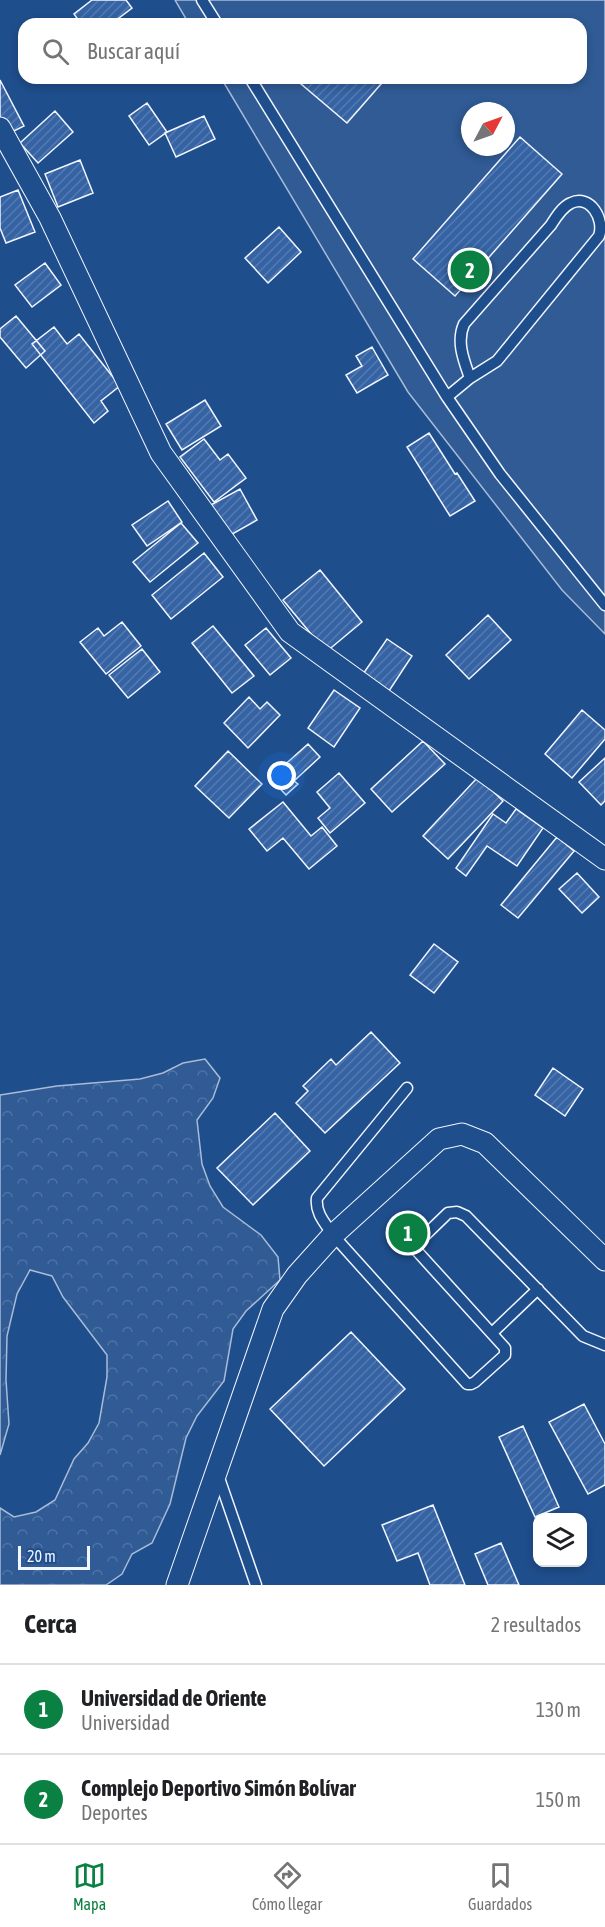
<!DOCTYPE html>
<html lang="es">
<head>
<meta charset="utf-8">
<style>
  :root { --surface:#fff; --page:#f2f2f2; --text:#202124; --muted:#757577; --line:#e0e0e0; --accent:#0b8043 }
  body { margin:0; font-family:"Asap Condensed",sans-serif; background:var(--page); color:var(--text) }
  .controls { position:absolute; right:18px; bottom:18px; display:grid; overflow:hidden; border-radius:12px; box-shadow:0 3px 9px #0003 }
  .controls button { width:54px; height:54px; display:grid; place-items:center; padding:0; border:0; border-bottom:2px solid var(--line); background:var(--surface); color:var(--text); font:30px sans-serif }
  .compass { position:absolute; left:461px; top:102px; width:54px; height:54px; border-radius:50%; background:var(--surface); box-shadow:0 3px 9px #0003; rotate:49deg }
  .scale { position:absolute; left:18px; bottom:15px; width:72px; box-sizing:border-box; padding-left:6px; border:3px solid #f2f6ff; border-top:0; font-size:16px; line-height:21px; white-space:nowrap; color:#f2f6ff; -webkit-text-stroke:4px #1f4e8c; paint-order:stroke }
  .you { position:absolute; left:282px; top:776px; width:21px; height:21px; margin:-15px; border:4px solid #fff; border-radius:50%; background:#1a73e8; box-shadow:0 0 0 9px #1a73e833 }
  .badge { display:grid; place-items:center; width:39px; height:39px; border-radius:50%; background:var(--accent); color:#fff; font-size:20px; font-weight:700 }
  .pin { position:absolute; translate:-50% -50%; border:3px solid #fff; box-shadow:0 2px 6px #0006 }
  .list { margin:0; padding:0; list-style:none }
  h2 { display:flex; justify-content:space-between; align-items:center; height:78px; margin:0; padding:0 24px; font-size:26px }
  h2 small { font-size:20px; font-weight:400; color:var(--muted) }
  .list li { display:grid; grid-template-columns:39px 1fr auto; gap:18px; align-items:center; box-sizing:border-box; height:90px; padding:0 24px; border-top:2px solid var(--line) }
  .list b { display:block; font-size:22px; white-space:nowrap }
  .list p { margin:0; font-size:20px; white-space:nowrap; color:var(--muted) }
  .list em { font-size:20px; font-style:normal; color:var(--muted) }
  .icon { flex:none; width:33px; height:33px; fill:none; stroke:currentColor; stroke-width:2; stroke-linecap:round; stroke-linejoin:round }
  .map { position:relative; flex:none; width:605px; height:1585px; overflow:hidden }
  .search { position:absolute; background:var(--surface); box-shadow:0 3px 9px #0003; left:18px; right:18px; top:18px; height:66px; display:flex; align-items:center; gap:15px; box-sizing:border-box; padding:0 21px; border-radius:18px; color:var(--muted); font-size:22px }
  .sheet { height:258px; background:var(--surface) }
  nav { display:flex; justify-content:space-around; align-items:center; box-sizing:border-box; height:84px; border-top:2px solid var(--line); background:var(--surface); font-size:16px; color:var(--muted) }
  nav a { display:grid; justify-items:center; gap:3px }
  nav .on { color:var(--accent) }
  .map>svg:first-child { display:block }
</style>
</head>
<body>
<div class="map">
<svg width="605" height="1585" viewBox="0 0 605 1585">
  <defs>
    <pattern id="forest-crowns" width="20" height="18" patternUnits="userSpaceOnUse" patternTransform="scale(1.5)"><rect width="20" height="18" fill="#305b95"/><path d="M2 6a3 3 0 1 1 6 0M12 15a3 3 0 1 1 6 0" fill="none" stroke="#4e73a5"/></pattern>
    <pattern id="building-hatch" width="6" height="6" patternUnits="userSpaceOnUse" patternTransform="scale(1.5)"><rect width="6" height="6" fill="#3563a3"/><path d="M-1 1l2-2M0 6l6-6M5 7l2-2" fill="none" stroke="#537ab1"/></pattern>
  </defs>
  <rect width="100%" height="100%" fill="#1f4e8c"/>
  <path fill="#305b95" stroke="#a8bbd7" stroke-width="1.5" fill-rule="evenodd" d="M175 0H605V634L562 590 408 392 221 78H581V24H189ZM470 111H506V147H470Z"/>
  <path fill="url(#forest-crowns)" stroke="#a8bbd7" stroke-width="1.5" d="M205 1059 220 1078 213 1098 197 1120 202 1164 210 1186 223 1207 261 1235 278 1257 280 1280 246 1311 233 1329 224 1381 197 1416 186 1438 170 1504 152 1543 132 1554 122 1574 106 1585H0V1508L14 1517 36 1512 55 1500 74 1459 88 1443 99 1423 107 1377V1355L63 1297 52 1276 30 1270 17 1294 7 1336 6 1380 9 1424 0 1455V1095L57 1086 140 1079 163 1073 183 1063Z"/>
  <path fill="url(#building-hatch)" stroke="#f2f6ff" stroke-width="1.5" d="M92 0H126L132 8 111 24H81L74 14Z
    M294 78H374L381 84 347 123Z
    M0 80 24 126 6 135 0 124Z
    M147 103 167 132 149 145 129 116Z
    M55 111 73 132 38 163 20 143Z
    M204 116 215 139 176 157 165 133Z
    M520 137 562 174 455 296 413 259Z
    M80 160 93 193 58 207 45 174Z
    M18 190 35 232 6 243 0 228V197Z
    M279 227 301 252 268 283 245 258Z
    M45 263 61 285 32 307 15 285Z
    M16 316 45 351 26 368 0 337V329Z
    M54 327 67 344 79 334 120 386 101 401 108 411 94 423 32 344Z
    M372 347 388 375 357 393 346 375 362 366 356 356Z
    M205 400 221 426 182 450 166 424Z
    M429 433 455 474 457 473 475 501 450 516 407 447Z
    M204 439 220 460 228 454 246 478 214 502 180 457Z
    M240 489 257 520 227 537 209 506Z
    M168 501 182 522 147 546 132 525Z
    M181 523 198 543 150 582 133 562Z
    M204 553 223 577 171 619 152 595Z
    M320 570 362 622 326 652 283 600Z
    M488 615 511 640 469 679 446 655Z
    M122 622 141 646 106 674 80 642 98 628 104 636Z
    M213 626 254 676 232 693 192 643Z
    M266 628 291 658 270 675 245 645Z
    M387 639 412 656 387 694 361 677Z
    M142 649 160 672 128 698 109 675Z
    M334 690 360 708 334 747 308 728Z
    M249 697 260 709 267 702 280 715 248 748 224 723Z
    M582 710 605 730V739L572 778 545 754Z
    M423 741 445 764 392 812 371 789Z
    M308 744 320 757 294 781 298 784 286 795 270 778Z
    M228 751 262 784 229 818 195 786Z
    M605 758V801L601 805 579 782Z
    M339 773 365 803 330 833 318 818 330 808 317 792Z
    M478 777 503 801 448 859 423 836Z
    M283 802 311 836 322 827 337 846 309 869 283 838 267 851 249 829Z
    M516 809 543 828 517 866 487 846 466 876 456 868 493 814 506 823Z
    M557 837 574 851 518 918 501 905Z
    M577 873 599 897 582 913 559 889Z
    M434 944 458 962 434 993 410 975Z
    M371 1032 400 1063 325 1133 296 1103 308 1091 303 1086 331 1059 336 1065Z
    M553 1068 583 1089 565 1116 535 1095Z
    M275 1113 310 1151 253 1205 217 1168Z
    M351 1332 405 1389 324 1466 270 1409Z
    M584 1404 605 1444V1485L588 1494 549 1422Z
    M523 1426 559 1507 535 1517 499 1437Z
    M433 1505 465 1585H430L418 1553 397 1561 382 1525Z
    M501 1543 519 1585H488L475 1554Z"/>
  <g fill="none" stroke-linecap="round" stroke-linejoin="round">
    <g stroke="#f2f6ff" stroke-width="13">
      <path id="lane" d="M202 0 217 24
        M250 78 447 397 500 474 605 605
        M447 397 470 378 497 361 599 236C605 219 590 194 571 203 562 207 556 217 551 225L464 324C456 342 464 361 470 378
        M407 1088 317 1198C315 1213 325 1223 333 1235L467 1384H471L475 1382 505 1355V1348L417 1251 416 1246 418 1242 448 1213 457 1212 466 1216 583 1336 605 1345
        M492 1333 538 1289
        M218 1475 256 1585"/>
    </g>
    <g stroke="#f2f6ff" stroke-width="23">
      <path id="street" d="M0 128 50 218 161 453 290 632 605 859
        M177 1585 273 1309 297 1275 333 1235 439 1139 462 1134 485 1143 605 1260"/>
    </g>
    <use href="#lane" stroke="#1f4e8c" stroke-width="10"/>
    <use href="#street" stroke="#1f4e8c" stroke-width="21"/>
  </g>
</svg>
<div class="controls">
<button><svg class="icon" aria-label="layers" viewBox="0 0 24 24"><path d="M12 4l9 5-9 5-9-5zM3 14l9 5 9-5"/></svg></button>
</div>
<svg class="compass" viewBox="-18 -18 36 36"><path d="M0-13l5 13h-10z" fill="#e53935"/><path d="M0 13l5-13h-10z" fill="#757577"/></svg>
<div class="scale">20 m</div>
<div class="you"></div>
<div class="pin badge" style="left:408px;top:1233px">1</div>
<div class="pin badge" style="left:470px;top:270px">2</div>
<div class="search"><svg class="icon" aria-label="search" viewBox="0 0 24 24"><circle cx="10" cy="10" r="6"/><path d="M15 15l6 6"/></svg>Buscar aquí</div>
</div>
<section class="sheet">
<h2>Cerca<small>2 resultados</small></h2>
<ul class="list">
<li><span class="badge">1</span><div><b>Universidad de Oriente</b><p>Universidad</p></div><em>130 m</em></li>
<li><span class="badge">2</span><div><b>Complejo Deportivo Simón Bolívar</b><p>Deportes</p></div><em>150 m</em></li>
</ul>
</section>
<nav>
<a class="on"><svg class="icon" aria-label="map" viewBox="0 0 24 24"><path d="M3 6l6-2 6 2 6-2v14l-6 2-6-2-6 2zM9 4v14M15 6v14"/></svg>Mapa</a>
<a><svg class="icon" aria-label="directions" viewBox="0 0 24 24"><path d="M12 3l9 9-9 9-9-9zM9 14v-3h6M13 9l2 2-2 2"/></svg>Cómo llegar</a>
<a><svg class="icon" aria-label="saved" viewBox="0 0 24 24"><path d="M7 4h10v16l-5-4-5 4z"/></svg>Guardados</a>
</nav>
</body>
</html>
